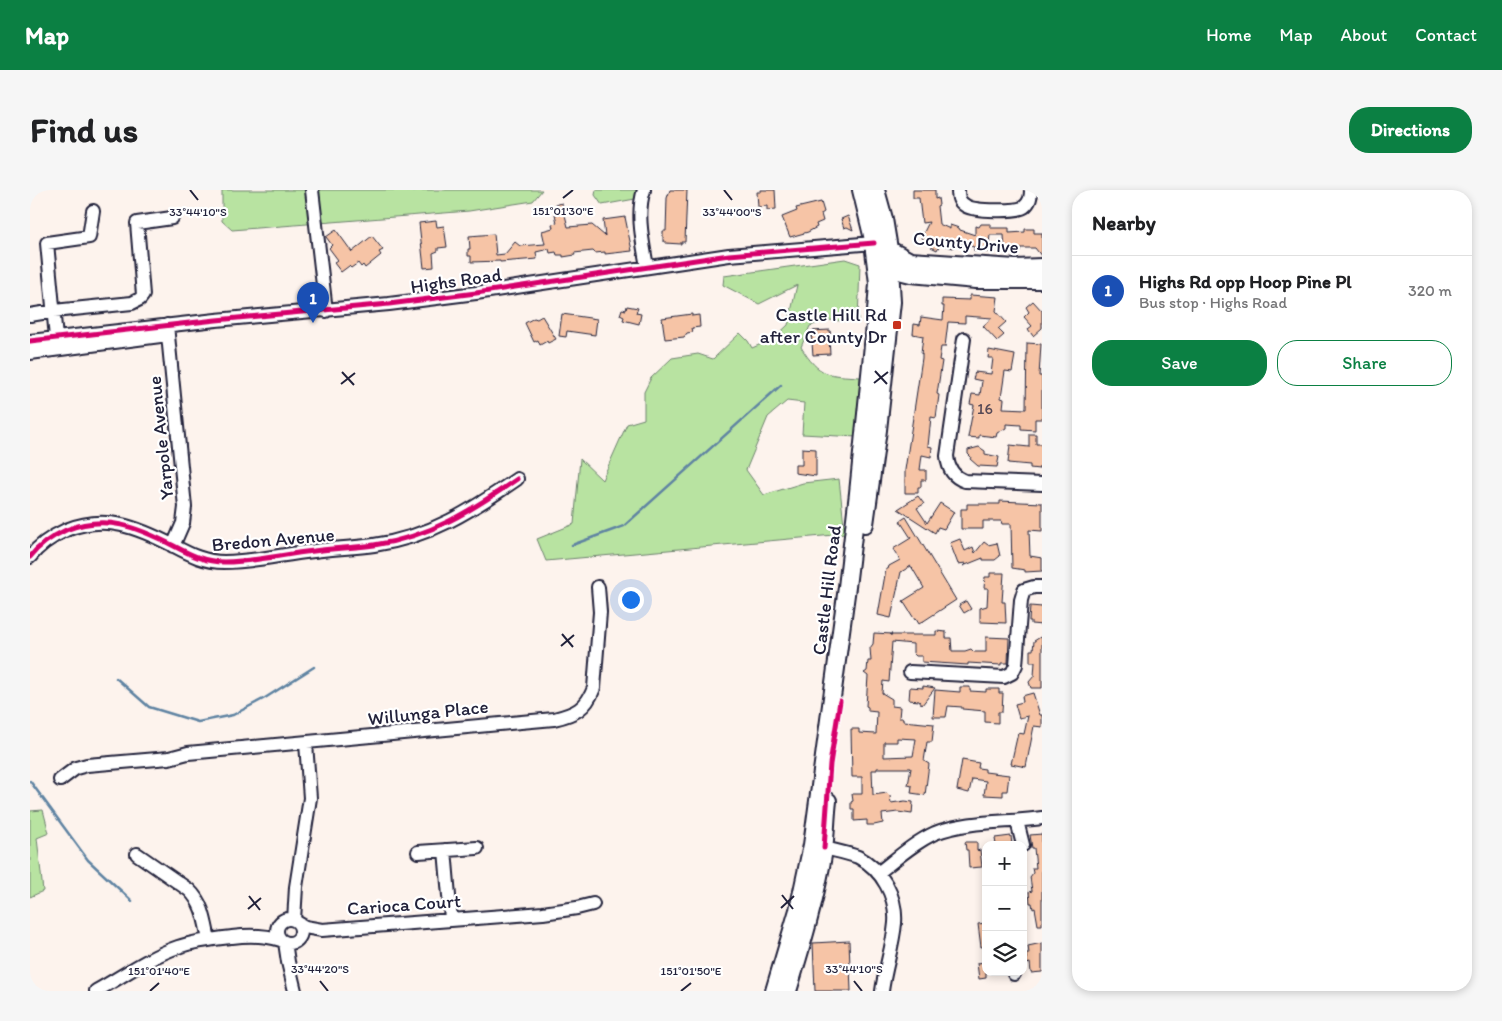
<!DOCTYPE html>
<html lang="en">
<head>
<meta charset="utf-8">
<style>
  :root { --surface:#fff; --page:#f6f6f6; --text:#202124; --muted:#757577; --line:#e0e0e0; --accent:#0b8043 }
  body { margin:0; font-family:Itim,sans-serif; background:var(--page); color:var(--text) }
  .controls { position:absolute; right:15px; bottom:15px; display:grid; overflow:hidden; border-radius:10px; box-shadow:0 2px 8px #0003 }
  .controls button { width:45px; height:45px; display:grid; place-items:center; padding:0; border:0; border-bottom:1px solid var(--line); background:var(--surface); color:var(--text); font:25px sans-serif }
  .you { position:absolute; left:600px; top:409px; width:18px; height:18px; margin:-12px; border:4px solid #fff; border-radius:50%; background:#1a73e8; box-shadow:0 0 0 8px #1a73e833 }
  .badge { display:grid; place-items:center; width:32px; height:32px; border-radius:50%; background:var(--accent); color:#fff; font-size:16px; font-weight:700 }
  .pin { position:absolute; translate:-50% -41px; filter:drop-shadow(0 1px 2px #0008) }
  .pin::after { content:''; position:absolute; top:26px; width:18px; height:15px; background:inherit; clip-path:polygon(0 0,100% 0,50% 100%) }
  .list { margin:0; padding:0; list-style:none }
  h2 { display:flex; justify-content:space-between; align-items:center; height:65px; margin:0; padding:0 20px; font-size:21px }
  h2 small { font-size:16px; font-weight:400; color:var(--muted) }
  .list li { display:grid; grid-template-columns:32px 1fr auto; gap:15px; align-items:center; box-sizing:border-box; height:70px; padding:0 20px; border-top:1px solid var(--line) }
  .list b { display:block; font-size:19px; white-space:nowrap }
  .list p { margin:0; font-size:16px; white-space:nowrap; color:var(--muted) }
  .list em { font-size:16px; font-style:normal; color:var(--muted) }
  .actions { display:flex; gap:10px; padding:15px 20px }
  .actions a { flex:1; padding:11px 0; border:1px solid var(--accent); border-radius:20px; text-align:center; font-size:18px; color:var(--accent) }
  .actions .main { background:var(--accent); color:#fff }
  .icon { flex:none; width:28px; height:28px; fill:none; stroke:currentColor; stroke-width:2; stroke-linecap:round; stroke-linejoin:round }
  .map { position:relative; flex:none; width:1012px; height:801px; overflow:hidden; border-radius:20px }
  header { display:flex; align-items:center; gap:30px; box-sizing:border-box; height:70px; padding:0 25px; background:var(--accent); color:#fff }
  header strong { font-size:24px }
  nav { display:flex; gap:28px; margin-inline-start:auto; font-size:18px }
  .intro { display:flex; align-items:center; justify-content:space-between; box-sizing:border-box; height:120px; padding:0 30px }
  h1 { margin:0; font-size:35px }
  .button { padding:12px 22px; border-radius:20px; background:var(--accent); color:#fff; font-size:18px; font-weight:700 }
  main { display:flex; gap:30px; padding:0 30px }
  aside { flex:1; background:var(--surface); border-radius:20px; box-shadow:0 2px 8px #0003 }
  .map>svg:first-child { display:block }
</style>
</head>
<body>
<header>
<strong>Map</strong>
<nav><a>Home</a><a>Map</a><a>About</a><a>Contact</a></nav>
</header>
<div class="intro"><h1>Find us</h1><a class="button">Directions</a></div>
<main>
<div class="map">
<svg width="1012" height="801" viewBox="0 0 1012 801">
  <rect width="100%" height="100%" fill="#fdf3ed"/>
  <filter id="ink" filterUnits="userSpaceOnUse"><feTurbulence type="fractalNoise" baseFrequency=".02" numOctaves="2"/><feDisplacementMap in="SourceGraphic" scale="10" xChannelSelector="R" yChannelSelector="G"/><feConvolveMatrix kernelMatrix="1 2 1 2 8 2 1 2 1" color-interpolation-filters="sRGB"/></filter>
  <g filter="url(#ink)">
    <path fill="#b8e3a1" stroke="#6d826e" d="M192 0H512L503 11 439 21 202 40 192 31Z
      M566 0H606L605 9 572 15 565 5Z
      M815 69 830 74 828 132 798 130 780 136 771 157C789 187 799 185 830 187L827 247 772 244 774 213 757 211 738 227 716 280 734 305 773 293 809 289 815 344 516 371 507 349 544 334 550 269 572 290 597 234 614 229V202L621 188 642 168 668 164 683 169 710 143 718 151 722 158 743 149 758 135 767 95 729 114 693 95 694 86Z
      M13 620 19 643 7 648 13 701 0 707V621Z"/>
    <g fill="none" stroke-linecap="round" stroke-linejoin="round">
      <path stroke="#5e83a2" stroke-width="2.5" d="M378 0H385
        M542 355 594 336 751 195
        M86 488 119 517 168 532 203 525 235 508 284 477
        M0 591 58 670 102 711"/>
    </g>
    <path fill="#f6c4a6" stroke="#22223b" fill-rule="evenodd" d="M640 0H657L655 52H651V54L635 53V51H633V41H636L637 8Z
      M731 0H745L746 19 737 20V16L728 17 727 2H731Z
      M883 0H905V9L908 8 909 15 907 16 909 34 920 39V35L929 38 930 40 945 45V36L949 37 951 34H961V38H979V43L995 42V39H1004V43H1012V67L1005 58H990V61L975 60 974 45H960L958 62 944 61V57L925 52 923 58 910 54 907 60 901 57 902 53 891 48 899 32 892 33 889 8H883Z
      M791 12 794 22 791 24 793 31 786 34 787 37 778 42 760 47 752 27 767 21 766 18Z
      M532 13 538 37 562 35 575 46 573 30 595 27 602 61 575 64V62L565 63 563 61 544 63 545 65 533 67V65H527L526 62 520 63 519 59 506 62 507 69 470 72V71L441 72V66H438V59H440L439 46 464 44 466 65 475 64 485 52 490 56 515 54 512 41 523 38 522 34 527 33 525 24H528L525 15Z
      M818 26 823 40 817 37 814 38 811 29Z
      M406 31 407 37 414 36 417 57 408 58V61L403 63 404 77 394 78 389 33Z
      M306 40 322 62 342 46 353 60 349 62 351 65 335 78 333 75 331 77 328 73 321 78 319 76 311 82 304 73 308 70 299 58 302 55 296 47Z
      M940 105 968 107 966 121 976 132 968 139 974 145 967 151 953 136 962 128 935 126V133L918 132 915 157H911L909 170 912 171 907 204 909 205 906 228 901 227 898 256 902 257 901 267 892 265 890 280H896V290H891V297H888V303H875V280L892 168V163L891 164 893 146 883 144 884 134 890 135 891 127 913 130 914 116H912V109L940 110Z
      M1003 111 1012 121V138L1003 146 998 139 1002 136 994 127 999 122 996 117Z
      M597 116 608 118 606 123 611 124 609 134 593 130 594 127 590 125 592 119 596 120Z
      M532 124 567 129 565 145 537 141 536 147 529 146Z
      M662 124V126L669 125 670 137 662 138 663 142 657 143 654 147 635 149 632 128Z
      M512 126 526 149 518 153 517 151 510 155 508 150 504 152 495 133 504 128 507 129Z
      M800 140 801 149H799L800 164 783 165 781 141Z
      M997 153 1011 154 1009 186H1012V229H1005V240L991 239V235L976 234V238L967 243 966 247 949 245V248L938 247 944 215 940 214 942 204 950 205 952 191 943 189 945 182 961 184 963 168H958L959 160 985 165 982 182 975 181 971 208 974 209 973 218 996 219Z
      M999 244H1006V254H1012V277H1009V279L1000 278V275L978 273 980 255 999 257Z
      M949 257 955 261V264L969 267 967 277 948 276 940 269 941 267 938 264V260Z
      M772 258 786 259V286L765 283V275H772Z
      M888 306 894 314 887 318 897 333 910 313 924 322 914 339 908 337 905 343 868 319Z
      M970 311 1012 313V341L999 340 1000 366 1012 368V381L995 382V380L982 378 981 334H972L971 331H953V339H931V319H937V314H970Z
      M876 327 926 410 889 434 886 429 885 430 873 411 894 398 881 376 871 382 861 428 848 425 856 379H858L859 376 870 370 863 359 881 348 870 331Z
      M930 349 935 361 943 357 945 363 954 352 958 355 967 353 970 366 965 370H953V368L933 376 936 373 928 374 920 353Z
      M960 383H974L972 412H975L976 433 950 432V418L957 416 958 398H954L955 387H960Z
      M936 411 941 419 934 423 929 415Z
      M1000 416 1012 417V435L1001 434V431H999Z
      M906 441 916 442V448H921L922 461H935L941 459 944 462H956V447L979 448 978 473H971V475L938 473V475L892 472V466H886L883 463V454L862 452 859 492 853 491 852 503 862 509V516L870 517 869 528H873V531L904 534 902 552H897L894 571 899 574 895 605 881 603 882 596 878 595 881 578H847V580H842L843 605 857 603 860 606 861 613 875 611 883 612 882 624 868 622 852 624 853 633 844 635H837V630L824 631V619H821V612L823 611 822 604H832V587H822L821 539H829V543L846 544 847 522 838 521V517L836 516 838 486 834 483 837 481 838 471H841L840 458 843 454 844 443 862 444 860 445H906ZM867 548 886 549 883 566 854 567V552H867Z
      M1012 446V498H1001L999 492 1004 486 1005 472H1000V460H1003L1004 451Z
      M893 496 905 498 892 515 889 511 879 510 880 497 893 498Z
      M930 497H940V501L956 502V499H969V503H973L972 522H968V533L955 532V521L932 519V517L918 516 916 527H903L905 500 930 502Z
      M1003 503 1010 525H1012V537L1004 536 996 577 981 574 988 543 994 544 998 526 989 528 985 514 993 512 992 506Z
      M932 570 949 573 948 578 955 579V582L979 585 977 601H973V606L954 605 956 591 942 589 939 603 927 600Z
      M1012 644V735H1008L1005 718 1003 719 1002 713H1000L999 702 1002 701 1000 687 1003 683 1002 678H1006L1004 658H1002L1000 645Z
      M981 646 982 655H966L965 648Z
      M935 652H947V661L950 660 952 677 939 678 938 660H936Z
      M956 733V756L951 757 948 734Z
      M819 751 821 801H785L783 753Z
      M1012 753V782L1001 783 1000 773 997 774 996 764H999L998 756Z
      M956 772V788L949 789 947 773Z"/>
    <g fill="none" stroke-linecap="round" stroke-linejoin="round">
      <g stroke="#22223b" stroke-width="16">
        <path id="minor" d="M282 0 296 121
          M614 0C606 24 613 53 617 77
          M928 0C928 8 929 12 936 16 944 21 986 22 994 17 1000 12 1001 7 1001 0
          M0 125 24 121 102 113 110 109 113 105 107 33 142 28
          M137 135 155 317 153 333 143 356
          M26 148 17 53 59 47 63 21
          M934 149 917 266C918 278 923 287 935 291L1012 294
          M0 151 186 130 359 114 446 103 699 65 844 53
          M0 163 138 145
          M0 367C9 355 23 346 36 340 76 324 107 337 144 356 161 365 175 372 194 372 224 372 254 364 284 361 304 358 324 358 344 355 401 347 442 320 487 289
          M880 482 974 487 982 483 986 475 991 410 994 400 1004 397H1012
          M30 590 46 578 57 575 139 568 158 563 524 529C545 524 556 519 564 498L570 422 568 397
          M987 631 993 655
          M787 656C800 660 815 662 828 667 852 679 867 707 865 733 863 756 855 778 852 801
          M415 660 421 729
          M388 662 447 658
          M107 664 159 700C173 713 175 731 179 750
          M848 683C866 669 885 652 905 643 938 630 977 633 1012 628
          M247 741a12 12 0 1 1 24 0a12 12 0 1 1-24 0Z
          M264 730 266 697 280 608 276 553
          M268 733 275 737 292 740 513 723 547 718 563 714
          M255 752 258 772 265 801
          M984 782V784
          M66 801C93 786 119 767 148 757 165 751 184 749 202 747 219 745 235 745 251 750"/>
      </g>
      <g stroke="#22223b" stroke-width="20">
        <path id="major" d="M853 56 880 71 985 78 1012 77
          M855 72 865 80 881 84 946 90H1012
          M835 334 848 240 862 112 859 59 854 29 846 0
          M744 801 768 720 782 655 817 397 828 303 845 135 848 93 842 45 831 0
          M758 801C772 755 786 708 794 660 796 644 796 627 798 611"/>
      </g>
      <use href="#minor" stroke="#fff" stroke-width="12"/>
      <use href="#major" stroke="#fff" stroke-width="16"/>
      <g stroke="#fff" stroke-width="8">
        <path id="cycleway" d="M0 151 186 130 359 114 446 103 699 65 844 53
          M0 367C9 355 23 346 36 340 76 324 107 337 144 356 161 365 175 372 194 372 224 372 254 364 284 361 304 358 324 358 344 355 401 347 442 320 487 289
          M794 658 800 574 810 511"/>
      </g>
      <use href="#cycleway" stroke="#d6006c" stroke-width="5"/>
    </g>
  </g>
  <path fill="none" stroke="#22223b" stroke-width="2" d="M160 0 168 10M694 0 702 10M533 8 543 0M845 181 857 194M312 182 324 195M844 193 858 182M311 194 325 183M532 444 543 457M531 456 544 445M752 705 763 719M219 706 230 720M751 718 764 706M218 719 231 708M290 791 298 801M824 791 832 801M120 801 129 793M651 801 661 793"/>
  <rect fill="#c8321e" stroke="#fff" stroke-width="2" x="862" y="130" width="10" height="10" rx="2.5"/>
  <g text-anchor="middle" stroke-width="4.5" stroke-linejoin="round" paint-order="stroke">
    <g font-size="16" fill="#574a56">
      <text x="955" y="224">16</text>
    </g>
    <g font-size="19" fill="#22223b" stroke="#fff">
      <text transform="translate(936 52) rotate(5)" y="7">County Drive</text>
      <text transform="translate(426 90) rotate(-8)" y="7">Highs Road</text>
      <text transform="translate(130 248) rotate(-96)" y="7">Yarpole Avenue</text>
      <text transform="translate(243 349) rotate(-5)" y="7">Bredon Avenue</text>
      <text transform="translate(796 400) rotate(-83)" y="7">Castle Hill Road</text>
      <text transform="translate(398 522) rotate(-6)" y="7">Willunga Place</text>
      <text transform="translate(374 714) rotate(-4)" y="7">Carioca Court</text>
    </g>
    <g font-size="19" fill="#22223b" stroke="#fff" text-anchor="end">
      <text x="857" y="131">Castle Hill Rd<tspan x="857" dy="22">after County Dr</tspan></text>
    </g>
  </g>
  <g font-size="12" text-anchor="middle" fill="#22223b" stroke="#fff" stroke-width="4.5" stroke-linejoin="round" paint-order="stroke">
    <text x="533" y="25">151°01'30"E</text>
    <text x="168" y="26">33°44'10"S</text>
    <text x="702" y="26">33°44'00"S</text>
    <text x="290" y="783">33°44'20"S</text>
    <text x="824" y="783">33°44'10"S</text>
    <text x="129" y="785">151°01'40"E</text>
    <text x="661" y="785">151°01'50"E</text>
  </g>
</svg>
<div class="controls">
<button>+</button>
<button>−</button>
<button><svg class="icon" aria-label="layers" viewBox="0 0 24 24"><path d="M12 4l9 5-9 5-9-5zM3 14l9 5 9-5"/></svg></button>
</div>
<div class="you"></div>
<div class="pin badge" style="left:283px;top:133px;background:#1a4fb4">1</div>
</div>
<aside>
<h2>Nearby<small></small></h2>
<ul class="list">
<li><span class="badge" style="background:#1a4fb4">1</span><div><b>Highs Rd opp Hoop Pine Pl</b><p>Bus stop · Highs Road</p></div><em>320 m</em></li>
</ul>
<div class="actions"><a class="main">Save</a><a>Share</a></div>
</aside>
</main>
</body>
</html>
